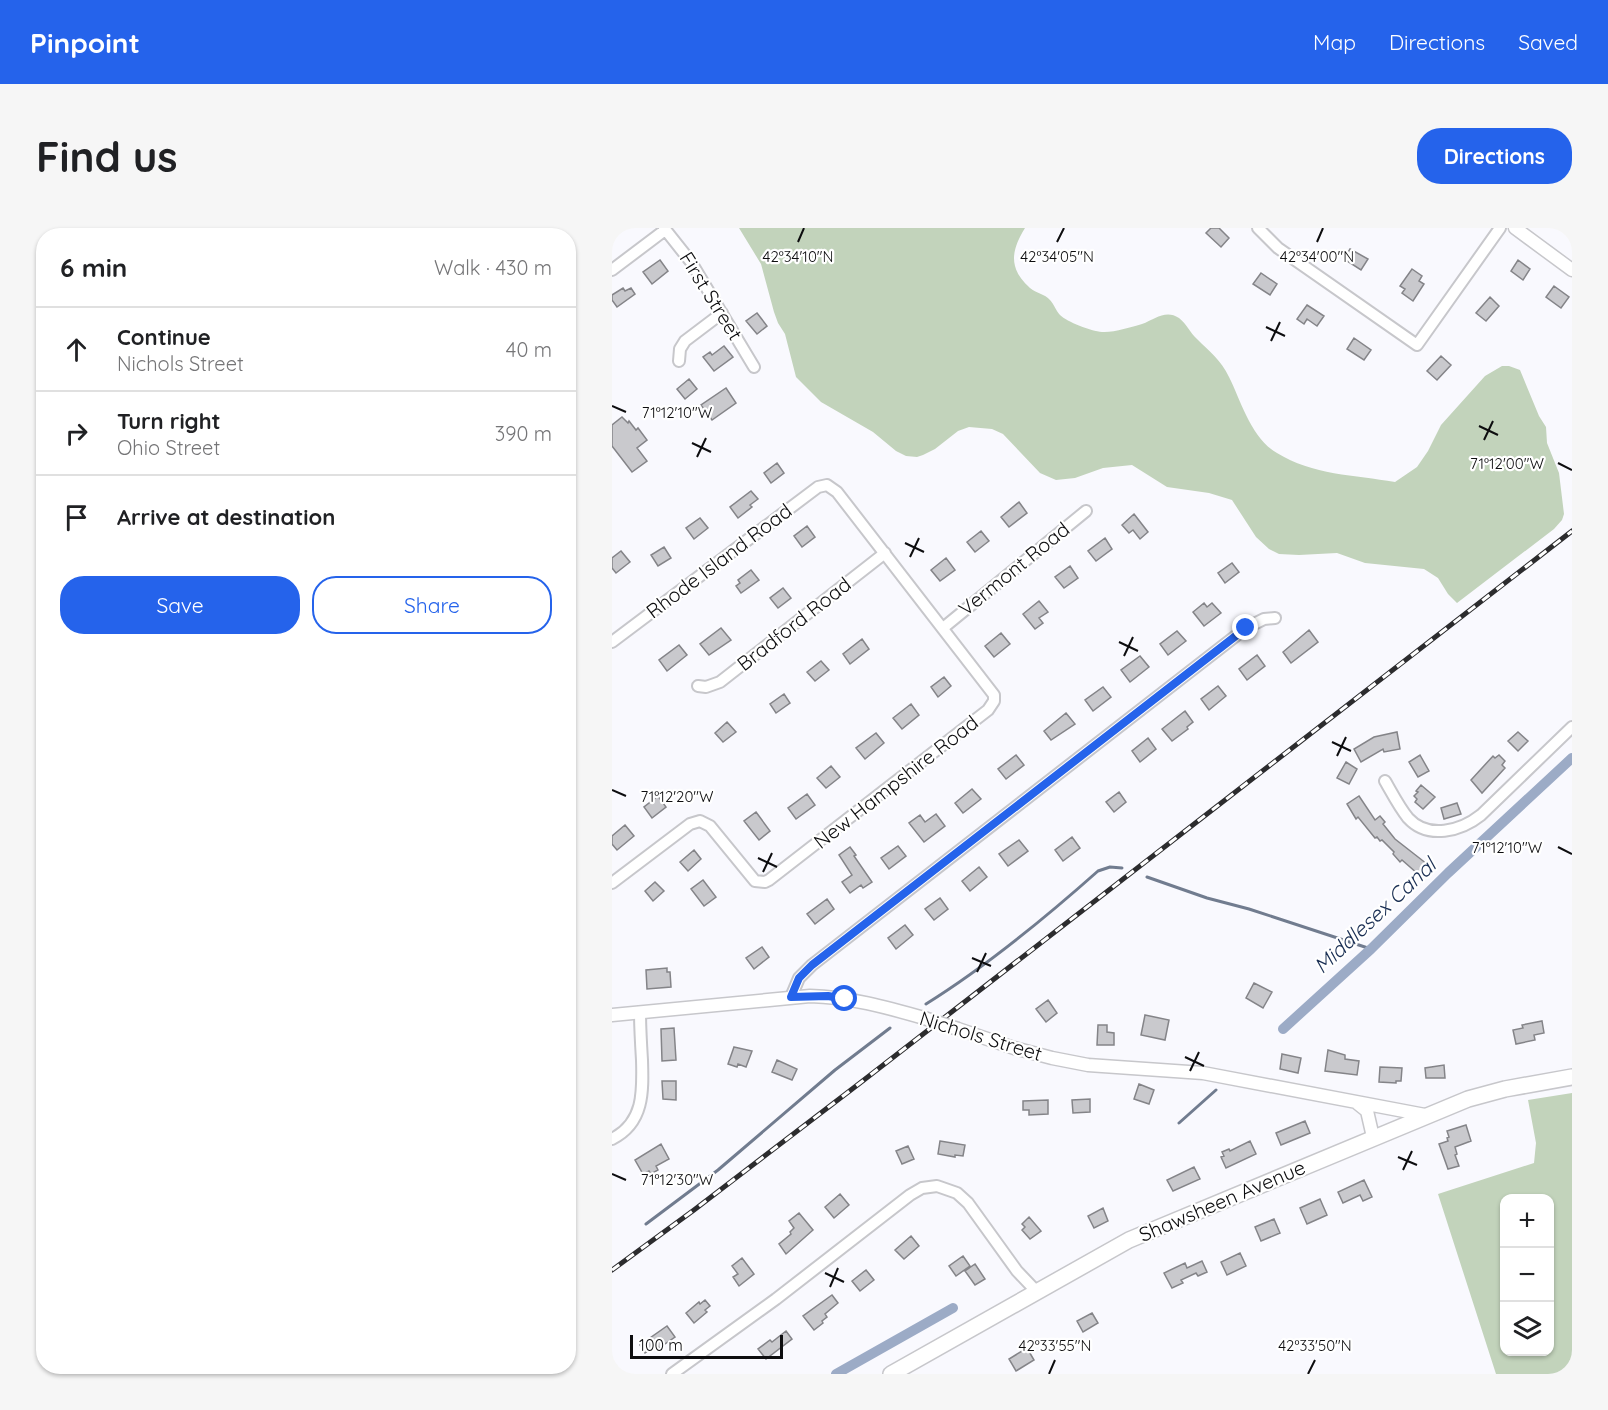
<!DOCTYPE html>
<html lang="en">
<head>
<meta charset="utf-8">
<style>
  :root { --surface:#fff; --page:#f6f6f6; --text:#202124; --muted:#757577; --line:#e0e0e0; --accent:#2563eb }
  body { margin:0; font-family:Quicksand,sans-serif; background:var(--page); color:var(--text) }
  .controls { position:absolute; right:18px; bottom:18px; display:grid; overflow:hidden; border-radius:12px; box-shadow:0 2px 4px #0004 }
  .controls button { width:54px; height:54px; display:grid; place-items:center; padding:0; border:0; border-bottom:2px solid var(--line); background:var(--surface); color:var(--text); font:30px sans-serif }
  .scale { position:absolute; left:18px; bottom:15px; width:153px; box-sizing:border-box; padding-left:6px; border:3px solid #0d0d0f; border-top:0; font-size:16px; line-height:21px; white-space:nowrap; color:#0d0d0f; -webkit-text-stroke:4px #fff; paint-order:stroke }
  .stop { position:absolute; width:18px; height:18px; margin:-14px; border:4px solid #2563eb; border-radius:50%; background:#fff }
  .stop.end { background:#2563eb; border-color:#fff; box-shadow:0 2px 6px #0008 }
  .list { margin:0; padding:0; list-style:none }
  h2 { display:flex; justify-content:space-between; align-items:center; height:78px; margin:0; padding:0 24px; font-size:26px }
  h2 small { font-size:20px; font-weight:400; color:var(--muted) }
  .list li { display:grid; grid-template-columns:39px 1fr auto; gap:18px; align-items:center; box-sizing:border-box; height:84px; padding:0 24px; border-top:2px solid var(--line) }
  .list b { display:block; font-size:22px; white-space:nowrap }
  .list p { margin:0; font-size:20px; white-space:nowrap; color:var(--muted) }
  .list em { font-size:20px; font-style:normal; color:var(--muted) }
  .actions { display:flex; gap:12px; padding:18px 24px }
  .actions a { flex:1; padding:14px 0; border:2px solid var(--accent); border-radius:24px; text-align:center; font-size:21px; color:var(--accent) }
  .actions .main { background:var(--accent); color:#fff }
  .icon { flex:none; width:33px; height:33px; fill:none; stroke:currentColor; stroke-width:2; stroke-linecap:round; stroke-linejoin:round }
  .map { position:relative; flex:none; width:960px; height:1146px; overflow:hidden; border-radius:24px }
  header { display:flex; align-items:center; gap:36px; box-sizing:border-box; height:84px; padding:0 30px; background:var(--accent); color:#fff }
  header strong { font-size:28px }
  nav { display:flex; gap:33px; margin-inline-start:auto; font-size:21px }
  .intro { display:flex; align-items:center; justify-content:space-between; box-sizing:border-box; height:144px; padding:0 36px }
  h1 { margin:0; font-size:42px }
  .button { padding:15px 27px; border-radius:24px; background:var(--accent); color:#fff; font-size:21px; font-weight:700 }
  main { display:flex; gap:36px; padding:0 36px }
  aside { flex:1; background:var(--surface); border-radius:24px; box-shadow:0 2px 4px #0004 }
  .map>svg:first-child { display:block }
</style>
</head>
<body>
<header>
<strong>Pinpoint</strong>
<nav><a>Map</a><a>Directions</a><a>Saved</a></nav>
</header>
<div class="intro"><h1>Find us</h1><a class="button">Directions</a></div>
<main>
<aside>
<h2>6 min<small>Walk · 430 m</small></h2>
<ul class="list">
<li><svg class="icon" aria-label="ahead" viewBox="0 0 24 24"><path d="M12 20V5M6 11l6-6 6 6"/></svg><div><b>Continue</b><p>Nichols Street</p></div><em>40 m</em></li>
<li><svg class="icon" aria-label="right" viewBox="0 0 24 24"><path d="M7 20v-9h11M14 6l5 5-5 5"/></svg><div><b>Turn right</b><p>Ohio Street</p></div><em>390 m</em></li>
<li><svg class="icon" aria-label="arrive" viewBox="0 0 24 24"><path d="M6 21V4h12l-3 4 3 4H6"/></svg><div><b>Arrive at destination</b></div></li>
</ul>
<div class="actions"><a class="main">Save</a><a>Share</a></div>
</aside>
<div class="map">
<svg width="960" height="1146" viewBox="0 0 960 1146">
  <rect width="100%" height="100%" fill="#f9f9fe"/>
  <path fill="#c2d3bb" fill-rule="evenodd" d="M127 0H413C399 23 396 40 418 60 424 65 433 66 438 72 442 76 444 83 448 87 455 94 479 103 490 104 501 105 519 99 530 96 543 91 554 81 567 90 575 96 578 105 585 111 598 124 609 132 617 149 629 173 639 210 665 225 700 247 743 247 783 254L805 239 816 223 829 197 873 148 890 138H897L908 142 927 188 934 199 935 215 947 245 952 286 950 292 942 301 845 375 836 366 826 350 812 341 753 335 725 325 687 327 667 326 657 321 644 309 620 272 597 265 555 259 520 237 491 240 463 250 444 252 428 245 391 206 380 201 357 199 346 203 323 221 311 227 305 229 294 228 284 223 261 204 209 174 184 149 173 106 166 95 162 84 149 36Z
    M960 865V1146H884L826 966 922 935 924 915 916 872ZM892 970H938V1124H892Z"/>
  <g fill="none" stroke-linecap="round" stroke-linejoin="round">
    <path stroke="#717c8f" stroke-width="3" d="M535 649 595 670 637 681 759 721
      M314 776C375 738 432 691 486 643L498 639 510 640
      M567 895 604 862
      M34 996 106 942 223 842 278 800"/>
    <path stroke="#9cabc6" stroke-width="10" d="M671 801 759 721 836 645 960 530
      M224 1146 341 1080"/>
  </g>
  <path fill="#c9c9cd" stroke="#848488" stroke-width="1.5" d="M599 0H607L617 10 609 19 594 5Z
    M738 21 756 31 749 42 732 31Z
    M48 32 56 43 40 56 31 44Z
    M906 32 918 41 911 52 899 43Z
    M800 41 810 48 807 53 812 56 801 73 790 65 793 61 788 58Z
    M649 45 665 56 658 67 641 56Z
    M942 58 957 69 949 80 934 69Z
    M11 60 13 63 19 60 23 66 5 79 0 72V67Z
    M878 69 887 78 874 93 864 85Z
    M695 77 712 88 705 98 695 91 692 96 685 91Z
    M145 85 155 98 145 106 134 93Z
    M742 110 759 122 752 132 735 121Z
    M112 118 121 129 102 143 91 129 98 124 100 127Z
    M829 128 839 137 825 152 815 143Z
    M77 151 85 161 73 171 65 161Z
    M114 160 124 175 100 192 89 177Z
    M10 189 16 195 17 193 24 202 26 200 35 212 25 220 35 233 20 244 0 218V197Z
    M165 235 172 245 159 255 152 245Z
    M139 263 146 271 138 277 140 279 126 290 118 279Z
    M407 274 415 285 397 299 389 289Z
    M522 286 536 304 528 311 521 302 517 305 510 297Z
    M88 290 96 300 82 311 74 300Z
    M195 298 203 309 190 319 182 308Z
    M369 303 377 313 363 324 355 314Z
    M493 310 500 321 484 333 476 323Z
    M52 319 59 330 46 338 39 327Z
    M9 323 18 334 4 345 0 340V330Z
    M334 330 343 342 328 353 319 342Z
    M620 335 627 344 613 355 606 345Z
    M458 338 466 350 452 360 443 349Z
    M139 342 147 352 129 365 124 358 128 355 126 352Z
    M171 360 179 370 166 380 158 370Z
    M427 373 436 384 427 390 431 395 423 401 411 386Z
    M592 375 595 379 600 375 609 385 592 398 581 384Z
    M109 400 119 412 97 427 88 416Z
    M697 402 706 414 679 435 671 424Z
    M565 403 574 413 556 427 548 416Z
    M389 405 398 416 382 429 373 418Z
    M250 411 257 421 238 436 231 426Z
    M67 417 75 427 55 443 47 432Z
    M645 427 653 438 635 452 627 441Z
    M528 428 537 439 518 454 509 442Z
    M209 433 217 442 203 453 195 444Z
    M332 449 339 458 326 469 319 459Z
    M606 458 614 468 597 482 589 471Z
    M491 459 499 469 481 483 473 472Z
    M172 466 178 475 164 485 158 476Z
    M299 476 307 487 290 501 281 490Z
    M573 483 581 494 575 499 576 501 560 513 550 501Z
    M454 485 463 496 439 512 432 503Z
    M115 494 124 504 111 514 103 505Z
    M785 504 788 521 772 524 771 521 749 534 742 521 762 509Z
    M906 504 916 513 906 523 896 513Z
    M264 505 272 515 253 531 244 520Z
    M536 510 544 521 528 534 520 523Z
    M404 527 412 537 394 551 386 541Z
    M808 527 817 543 806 549 797 534Z
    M887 527 893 533 890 537 893 540 870 565 859 552 881 528 883 530Z
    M734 534 745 541 737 556 725 550Z
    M219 538 228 549 214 560 205 550Z
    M809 557 823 569 811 581 803 574 805 571 802 568 806 564 804 563Z
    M360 561 369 571 351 585 343 575Z
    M507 564 514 574 502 584 494 574Z
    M195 566 203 577 184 591 176 580Z
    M46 568 54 579 40 590 32 579Z
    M747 568 763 592 768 588 773 594 771 596 783 611 815 636 806 646 790 632 788 634 781 626 782 624 770 612 768 613 765 609 763 610 746 589 744 591 735 576Z
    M845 575 849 586 832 591 829 580Z
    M144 584 158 603 147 612 132 593Z
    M324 586 333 598 312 614 297 595 308 587 313 594Z
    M13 597 22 608 5 622 0 616V608Z
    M460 609 468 620 451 633 443 622Z
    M407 612 416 623 396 638 387 626Z
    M286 618 294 628 277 641 269 630Z
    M238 619 244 627 242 628 260 654 251 660 249 657 238 665 230 654 240 647 227 627Z
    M82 622 89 631 76 643 68 634Z
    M367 639 375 649 358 663 350 653Z
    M91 652 104 669 92 678 79 661Z
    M43 654 52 663 41 673 33 663Z
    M328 670 336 681 322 692 313 681Z
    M215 671 222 681 203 696 195 686Z
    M293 697 301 707 284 721 276 710Z
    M150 719 157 729 142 741 134 730Z
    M55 740V744H58L59 759 35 761 34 742Z
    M642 755 660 764 651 780 634 770Z
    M436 772 445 785 434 794 424 781Z
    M533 787 557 792 553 812 529 807Z
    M930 793 932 805 922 807 923 812 904 816 901 802 911 800 910 797Z
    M486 797H495V804L502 805V817H485Z
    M62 800 64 832 50 833 49 801Z
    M122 819 140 823 134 839 126 836 125 839 116 836Z
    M716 822 733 827V831L747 833 745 847 713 843Z
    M670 826 689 830 686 845 668 841Z
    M165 832 185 841 180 852 160 844Z
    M832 837 833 850H814L813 840Z
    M768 839 790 840 789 853H784V855L767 854Z
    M50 853H64V872L51 871Z
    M527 856 542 862 537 876 522 871Z
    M478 871V884L461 885 460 872Z
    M436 872V886L417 887V882H411V873Z
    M693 893 698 905 669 917 664 905Z
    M854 897 859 913 843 919 845 926 843 927 847 938 836 941 827 916 836 913 835 910 837 909 835 903Z
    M328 913 353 917 351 928 343 927V929L326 926Z
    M638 913 644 926 614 940 609 929 612 928 610 924 617 921 618 923Z
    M49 916 57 931 44 938 46 942 39 946 37 943 31 946 23 932Z
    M296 918 302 931 290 936 284 923Z
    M582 939 588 951 561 963 555 952Z
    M752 952 760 969 751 973 748 967 731 975 726 964Z
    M228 966 237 977 222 990 213 979Z
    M708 971 715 987 695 996 688 980Z
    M491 980 496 993 482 1000 476 988Z
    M187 985 201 1002 174 1026 167 1016 179 1006 178 1004 182 1000 177 993Z
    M417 989 429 1003 418 1011 410 1002 413 999 410 996Z
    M662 991 668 1005 649 1013 643 999Z
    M299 1008 307 1018 292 1031 283 1022Z
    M628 1025 634 1038 615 1047 609 1034Z
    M351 1028 358 1038 344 1048 337 1038Z
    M130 1030 142 1046 127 1058 121 1049 126 1046 120 1038Z
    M590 1033 595 1044 586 1048 584 1045 569 1052 571 1055 560 1060 552 1045 573 1035 575 1040Z
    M363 1036 373 1051 363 1057 353 1043Z
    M254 1042 262 1052 248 1063 240 1053Z
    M220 1067 226 1075 213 1086 215 1089 210 1093 211 1095 202 1102 191 1088Z
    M93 1072 98 1078 93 1082 95 1084 82 1095 74 1085 87 1074 88 1076Z
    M480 1085 486 1095 471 1104 465 1093Z
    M55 1098 63 1109 47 1120 45 1117 33 1125 28 1117Z
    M174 1103 180 1111 154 1131 146 1121 158 1112 160 1114Z
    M415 1120 422 1132 404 1143 397 1131Z"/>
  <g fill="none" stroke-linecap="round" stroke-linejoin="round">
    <g stroke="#c7c7cb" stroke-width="14">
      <path id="minor" d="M52 0 79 34 142 139
        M646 0 666 20 805 117 888 0
        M0 42 53 2
        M67 133 68 121 73 113 110 85
        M331 400 474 283
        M0 414 206 259 215 257 225 264 382 467V473L376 482 157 652 153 654 143 653 98 598 88 593 78 596 0 655
        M86 458 94 459 108 454 273 325
        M773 553C780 565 787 579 796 590 816 612 849 603 869 587L960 499
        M179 769 187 750 200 737 634 400 652 391 663 390
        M0 911C32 895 31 864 30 832 29 816 28 800 28 784
        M60 1146 164 1071 298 967 310 960 325 958 345 965 356 975 405 1043 425 1064"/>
    </g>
    <g stroke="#c7c7cb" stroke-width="15">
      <path id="tertiary" d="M903 0 960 42
        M0 787 198 768C237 769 274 779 312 790
        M346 801 402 820 440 830 476 837 591 845 813 887
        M745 875 755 883 761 909"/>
    </g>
    <g stroke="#c7c7cb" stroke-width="18">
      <path id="secondary" d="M279 1146 517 1012 856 871 893 861 960 849"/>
    </g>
    <use href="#minor" stroke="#fff" stroke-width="10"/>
    <use href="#tertiary" stroke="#fff" stroke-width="12"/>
    <use href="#secondary" stroke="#fff" stroke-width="15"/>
    <g stroke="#2c2c2e" stroke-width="5">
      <path id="rail" d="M0 1042 82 982 248 855 960 303"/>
    </g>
    <use href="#rail" stroke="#fff" stroke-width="3" stroke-dasharray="9" stroke-linecap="butt"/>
    <g stroke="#c7c7cb" stroke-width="15" stroke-linecap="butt">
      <path id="tertiary-bridge" d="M312 790 346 801"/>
    </g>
    <use href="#tertiary-bridge" stroke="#fff" stroke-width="12"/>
  </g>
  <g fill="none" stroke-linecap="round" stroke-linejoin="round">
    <path stroke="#2563eb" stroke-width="8" d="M233 771 216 768 179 769 187 750 200 737 634 400"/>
  </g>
  <path fill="none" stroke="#0d0d0f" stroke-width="2" d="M186 14 192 0M445 14 452 0M705 14 711 0M654 99 673 108M659 113 668 94M0 178 14 184M867 198 886 207M872 212 881 193M80 215 99 224M85 229 94 210M946 235 960 242M293 315 312 324M298 329 307 310M507 414 526 423M512 428 521 409M720 514 739 523M725 528 734 509M0 562 14 568M946 619 960 626M146 630 165 639M151 644 160 625M360 730 379 738M365 744 374 725M573 829 592 838M578 843 587 824M786 929 805 937M791 942 800 923M0 946 14 952M213 1045 232 1054M218 1059 226 1040M437 1146 443 1132M696 1146 703 1132"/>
  <g text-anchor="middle" stroke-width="4.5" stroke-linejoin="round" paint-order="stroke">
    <g font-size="20" fill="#0d0d0f" stroke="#fff">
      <text transform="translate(99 68) rotate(58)" y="7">First Street</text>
      <text transform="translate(107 333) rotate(-37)" y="7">Rhode Island Road</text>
      <text transform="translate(402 341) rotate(-39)" y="7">Vermont Road</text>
      <text transform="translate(182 396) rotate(-38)" y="7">Bradford Road</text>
      <text transform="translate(284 554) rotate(-38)" y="7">New Hampshire Road</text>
      <text transform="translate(369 808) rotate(17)" y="7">Nichols Street</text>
      <text transform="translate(610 973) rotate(-23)" y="7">Shawsheen Avenue</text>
    </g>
    <g font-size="21" font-style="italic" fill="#192e53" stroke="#fff">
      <text transform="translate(763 688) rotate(-43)" y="7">Middlesex Canal</text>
    </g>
  </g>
  <g font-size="15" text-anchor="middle" fill="#0d0d0f" stroke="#fff" stroke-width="4.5" stroke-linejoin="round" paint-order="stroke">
    <text x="186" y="34">42°34'10"N</text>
    <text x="445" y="34">42°34'05"N</text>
    <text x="705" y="34">42°34'00"N</text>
    <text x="65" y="190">71°12'10"W</text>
    <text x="895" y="241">71°12'00"W</text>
    <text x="65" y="574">71°12'20"W</text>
    <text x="895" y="625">71°12'10"W</text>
    <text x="65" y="957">71°12'30"W</text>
    <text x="443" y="1123">42°33'55"N</text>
    <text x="703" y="1123">42°33'50"N</text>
  </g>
</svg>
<div class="controls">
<button>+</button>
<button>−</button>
<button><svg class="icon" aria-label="layers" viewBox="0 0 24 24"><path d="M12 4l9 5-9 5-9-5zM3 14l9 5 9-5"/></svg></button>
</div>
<div class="scale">100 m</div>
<div class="stop" style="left:233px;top:771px"></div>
<div class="stop end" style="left:634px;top:400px"></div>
</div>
</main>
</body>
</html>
